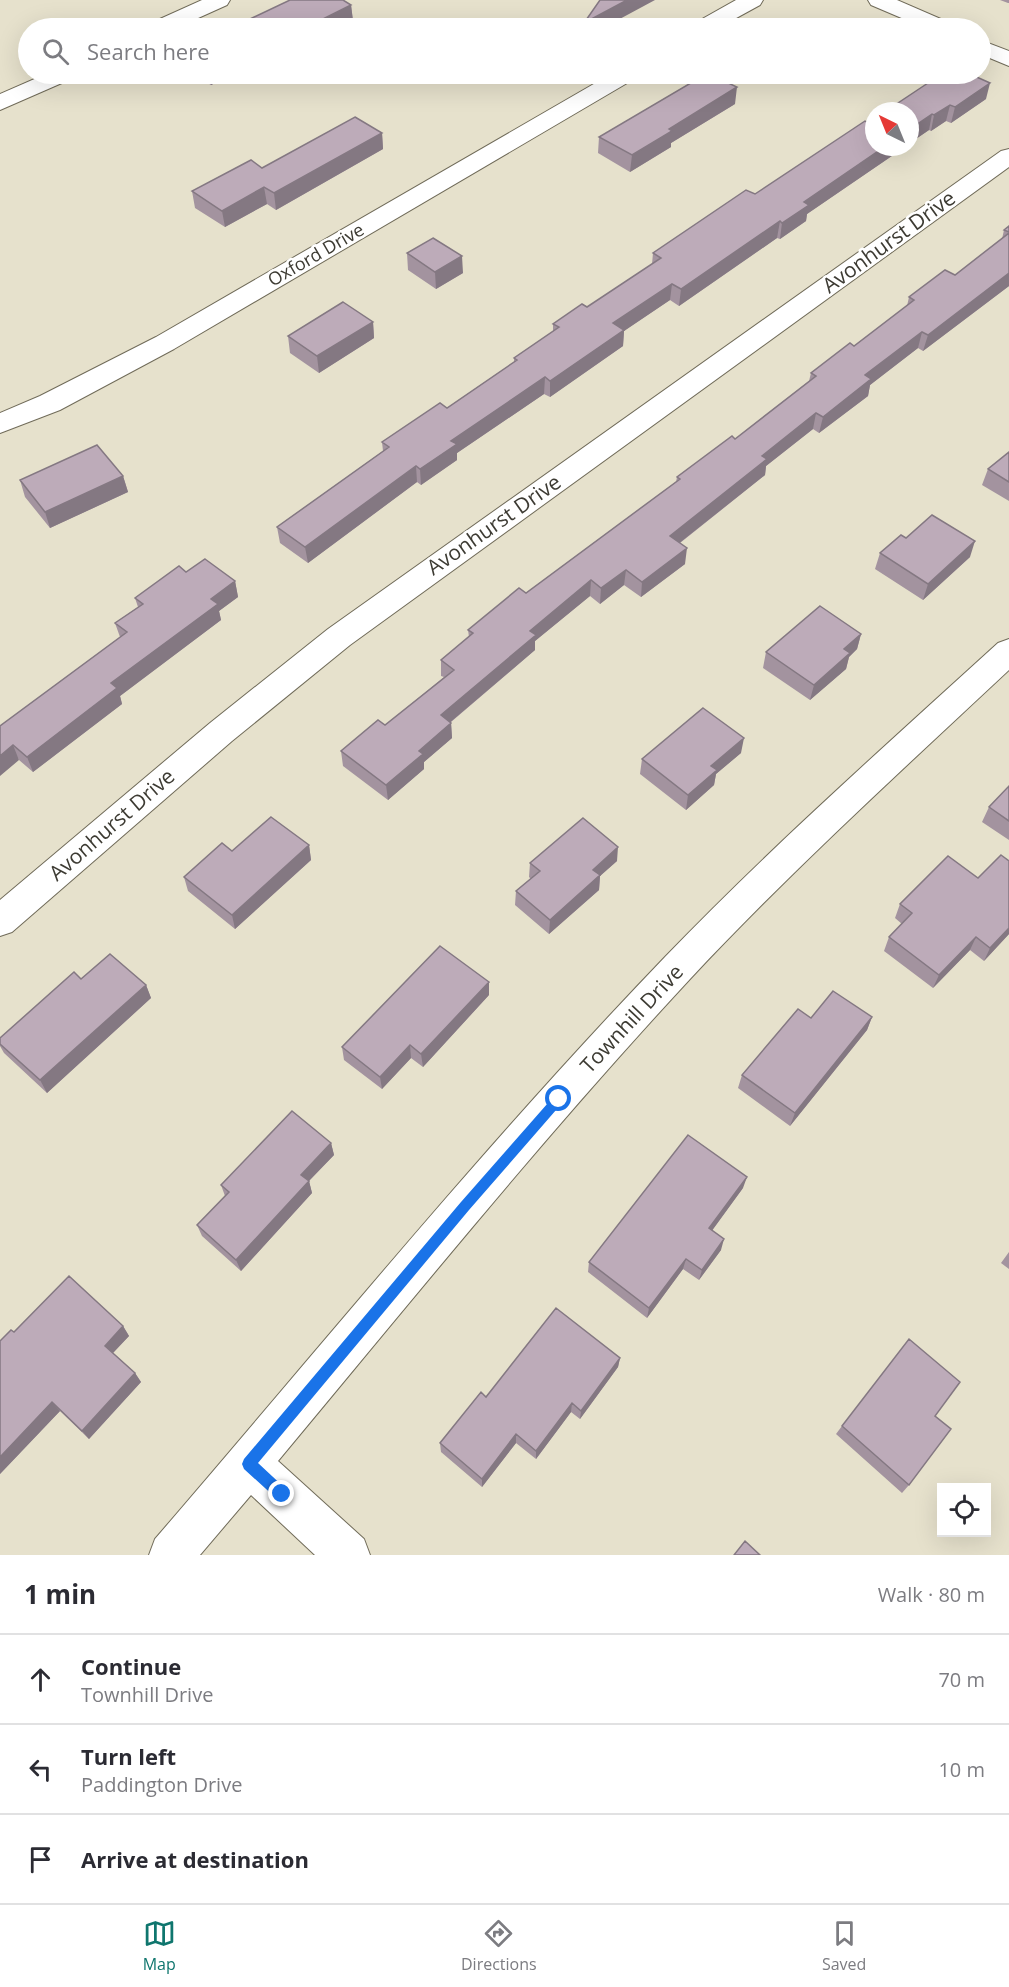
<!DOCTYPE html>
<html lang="en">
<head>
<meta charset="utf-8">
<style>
  :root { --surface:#fff; --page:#f2f2f3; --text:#2b2b33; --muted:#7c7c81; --line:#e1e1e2; --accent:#0f766e }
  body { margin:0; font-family:"Open Sans",sans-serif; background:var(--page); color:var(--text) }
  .controls { position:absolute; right:18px; bottom:18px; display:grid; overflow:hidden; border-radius:0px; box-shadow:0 6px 24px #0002 }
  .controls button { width:54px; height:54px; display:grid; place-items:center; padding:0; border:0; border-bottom:2px solid var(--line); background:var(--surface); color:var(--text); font:30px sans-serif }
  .compass { position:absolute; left:865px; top:102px; width:54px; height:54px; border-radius:50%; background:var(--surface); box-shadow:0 6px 24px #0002; rotate:317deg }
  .stop { position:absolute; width:18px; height:18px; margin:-14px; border:4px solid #1a73e8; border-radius:50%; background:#fff }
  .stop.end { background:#1a73e8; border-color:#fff; box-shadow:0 2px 6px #0008 }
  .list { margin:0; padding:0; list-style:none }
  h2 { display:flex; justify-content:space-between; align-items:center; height:78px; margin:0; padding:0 24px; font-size:26px }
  h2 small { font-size:20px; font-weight:400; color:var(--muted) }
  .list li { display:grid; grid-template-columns:39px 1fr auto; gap:18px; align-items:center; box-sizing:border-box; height:90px; padding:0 24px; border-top:2px solid var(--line) }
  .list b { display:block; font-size:22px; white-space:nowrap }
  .list p { margin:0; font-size:20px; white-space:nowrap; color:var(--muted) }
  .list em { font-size:20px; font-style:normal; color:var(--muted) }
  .icon { flex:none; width:33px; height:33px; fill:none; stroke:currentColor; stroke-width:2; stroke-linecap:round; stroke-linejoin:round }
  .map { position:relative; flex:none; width:1009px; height:1555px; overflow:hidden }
  .search { position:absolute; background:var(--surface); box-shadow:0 6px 24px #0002; left:18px; right:18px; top:18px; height:66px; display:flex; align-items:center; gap:15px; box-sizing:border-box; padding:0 21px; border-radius:33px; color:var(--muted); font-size:22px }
  .sheet { height:348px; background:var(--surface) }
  nav { display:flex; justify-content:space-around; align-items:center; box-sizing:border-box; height:84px; border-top:2px solid var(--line); background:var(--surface); font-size:16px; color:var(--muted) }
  nav a { display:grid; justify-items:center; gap:3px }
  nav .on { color:var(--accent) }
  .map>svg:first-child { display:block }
</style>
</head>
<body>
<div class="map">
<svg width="1009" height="1555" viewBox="0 0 1009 1555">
  <rect width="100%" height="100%" fill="#e6e1cc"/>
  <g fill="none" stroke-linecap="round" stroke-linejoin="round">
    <g stroke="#706b59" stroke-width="2">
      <path id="street" d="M202 0H230L227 5 176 28H148L151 23Z
        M736 0H763L760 5 718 28H692L695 23Z
        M868 0H897L950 23 953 28H925L871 5Z
        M980 40 1009 51V66L980 54Z
        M46 74H74L71 79 0 110V94Z
        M611 74H637L634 79 174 349 60 410 0 433V413L40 396 156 337Z
        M1009 149V167L350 645 232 741 12 932 0 936V900L210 723 328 629 1001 151Z
        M1009 639V670C901 771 791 871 690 979 546 1134 413 1299 278 1461L364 1539 370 1555H315L251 1495 200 1555H149L155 1539C323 1344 486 1143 665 957 771 847 885 746 998 643Z"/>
    </g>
    <use href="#street" fill="#fff" fill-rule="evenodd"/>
  </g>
  <path fill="#a3939f" d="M1000 0H1009V3H1008Z
    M351 5 353 21 337 28H231Z
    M192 74H234L211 85Z
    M492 74H523L507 82Z
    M986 99 951 123 946 121 931 131 929 130 910 143V111Z
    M735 104 671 143V147L630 172 598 153 599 137Z
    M382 133 383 149 276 210 267 204 225 227 195 208 192 191 262 168Z
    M874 147H905L807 214 806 221 780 239 777 238 679 306 670 300 624 331 623 346 550 397 544 394 457 453V460L421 485 417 482 308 563 280 543 277 527 383 451 382 442 447 408 514 362V358L553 332V324L587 307 652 264 653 253 755 194Z
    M1009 226V286L923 351 918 348 870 385 868 396 819 433 813 429 766 466 765 475 680 543 685 564 641 597 624 585 600 604 590 596 535 641V650L451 722 452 738 424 762V769L388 800 343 766 341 751 385 725 444 677 441 676V660L469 637 468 630 526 593 676 482 677 477 735 439 809 381 811 373 854 346 907 306 909 297 955 275 1002 239 1004 230Z
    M407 253 463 273 436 289 408 270Z
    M373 322 374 338 319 373 290 353 288 336Z
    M1009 452V501L982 485 988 469Z
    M123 476 128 492 50 528 25 497 20 480Z
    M880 553 970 557 923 600 875 569Z
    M186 572 235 581 238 597 219 611 221 620 120 696 122 704 33 772 19 760 0 726 120 637 115 623 138 607 135 598Z
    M861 634 857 649 849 657 846 669 810 700 763 668 766 652Z
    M741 753 716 774 714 785 686 810 640 774 642 759Z
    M1009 786V840L982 822 989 807Z
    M309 845 311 860 235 929 188 891 184 877 232 851Z
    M617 861 600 876 599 890 549 934 515 905 516 891 531 879 529 877 530 863Z
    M1009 861V934L984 961 970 950 933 988 884 951 889 937 902 924 895 918 900 904 978 878Z
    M81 979 146 985 151 998 47 1093 4 1053 0 1046V1038Z
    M489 995 423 1067 411 1058 382 1089 344 1060 342 1047Z
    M872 1017 867 1030 790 1126 738 1088 742 1075 811 1018Z
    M331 1143 334 1155 309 1181 312 1193 241 1271 202 1236 197 1225 225 1196 221 1185Z
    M743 1188 712 1230 721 1250 699 1280 683 1269 647 1318 588 1272 589 1262Z
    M1009 1252V1269L1001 1263Z
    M123 1326 129 1336 113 1353 135 1373 141 1382 89 1439 60 1411 0 1474 14 1332Z
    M620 1358 618 1367 580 1419 571 1412 536 1459 516 1443 482 1487 441 1452 440 1443 486 1397Z
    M935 1416 909 1485 902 1493 836 1434 842 1426Z"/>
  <path fill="#847882" d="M627 0H655L603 28H584V23Z
    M351 5 353 21 337 28H314L313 24Z
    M306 20 307 28H289Z
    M209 74H234L211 85Z
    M507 74H523L507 82Z
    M990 83 986 99 951 123 955 107Z
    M737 87 735 104 671 143V147L630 172 632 155 669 129Z
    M950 105 946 121 931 131 934 115Z
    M932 114 929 130 910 143V129Z
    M382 133 383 149 276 210 274 193Z
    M884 147H905L807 214 806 221 780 239 782 223 804 202Z
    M264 187 267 204 225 227 222 211Z
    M780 221 777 238 679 306 681 289Z
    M462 256 463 273 436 289 435 272Z
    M1009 273V286L923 351 928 335Z
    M672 284 670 300 624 331 623 346 550 397V381L613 323Z
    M373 322 374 338 319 373 317 356Z
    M922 332 918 348 870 385 868 396 819 433 823 417 865 375Z
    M545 377 544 394 457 453V460L421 485 420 469 451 441Z
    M816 413 813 429 766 466 765 475 668 552 670 536 762 456Z
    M416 466 417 482 308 563 305 547Z
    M123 476 128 492 50 528 45 512Z
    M975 541 970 557 923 600 928 584Z
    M687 548 685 564 641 597 642 582Z
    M626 570 624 585 600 604 601 588Z
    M591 580 590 596 535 641V650L441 730V715L530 631Z
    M235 581 238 597 219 611 221 620 120 696 122 704 33 772 27 757 111 683 211 599Z
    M861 634 857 649 849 657 846 669 810 700 814 685 844 649Z
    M451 723 452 738 424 762V769L388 800 386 785 419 751Z
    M744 738 741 753 716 774 714 785 686 810 688 795 711 766Z
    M13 745 19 760 0 776V756Z
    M309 845 311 860 235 929 232 915Z
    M618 847 617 861 600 876 599 890 549 934 550 920 593 870Z
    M1009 928V934L984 961 990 948Z
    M976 937 970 950 933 988 939 975Z
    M489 982V995L423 1067 421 1054Z
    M146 985 151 998 47 1093 40 1080Z
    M872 1017 867 1030 790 1126 795 1113Z
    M410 1045 411 1058 382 1089 380 1077Z
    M331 1143 334 1155 304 1186 301 1175Z
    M747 1177 743 1188 706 1239 709 1228Z
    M309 1181 312 1193 241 1271 236 1260Z
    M724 1239 721 1250 699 1280 702 1270Z
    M686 1259 683 1269 647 1318 649 1308Z
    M123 1326 129 1336 111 1355 105 1346Z
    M620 1358 618 1367 580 1419 581 1411Z
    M135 1373 141 1382 89 1439 82 1431Z
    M52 1402 60 1411 0 1474V1457Z
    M572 1403 571 1412 536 1459V1451Z
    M516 1434V1443L482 1487V1479Z"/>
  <path fill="#bdabb9" stroke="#847882" stroke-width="1.5" d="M290 0H343L351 5 313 24 306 20 289 28H231Z
    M600 0H627L584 23Z
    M706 74H709L737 87 669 129 672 131 632 155 599 137Z
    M952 74H970L990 83 955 107 950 105 934 115 932 114 910 129V111H886L940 75 946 78Z
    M355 117 382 133 274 193 264 187 222 211 192 191 251 160 262 168Z
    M874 119V147H884L804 202 809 205 782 223 780 221 681 289 672 284 613 323 624 330 550 381 545 377 451 441 457 444 420 469 416 466 305 547 277 527 389 447 382 442 440 403 447 408 517 360 514 358 559 327 553 324 582 304 587 307 661 258 653 253 746 190 755 194 865 121 869 123Z
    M1009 226V232L1004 230Z
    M1009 233V273L928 335 922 332 865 375 871 379 823 417 816 413 762 456 767 459 670 536 687 548 642 582 626 570 601 588 591 580 530 631 536 635 441 715 451 723 419 751 423 754 386 785 341 751 378 720 385 725 454 670 441 660 473 633 468 630 519 588 526 593 680 479 677 477 732 436 735 439 816 376 811 373 850 343 854 346 914 300 909 297 945 270 955 275Z
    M433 238 462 256 435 272 407 253Z
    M343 302 373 322 317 356 288 336Z
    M97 445 123 476 45 512 20 480Z
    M1009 452V482L988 469Z
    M932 515 975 541 928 584 880 553 901 535 906 538Z
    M205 559 235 581 211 599 218 604 111 683 117 688 27 757 13 745 0 756V726L127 632 115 623 143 604 135 598 179 566 186 572Z
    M820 606 861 634 844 649 850 653 814 685 766 652Z
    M703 708 744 738 711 766 717 770 688 795 642 759Z
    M1009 786V821L989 807Z
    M271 817 309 845 232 915 184 877 222 843 232 851Z
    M583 818 618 847 593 870 600 875 550 920 516 891 540 871 530 863Z
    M1001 855 1009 861V928L990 948 976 937 939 975 889 937 912 913 900 904 948 856 978 878Z
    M440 946 489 982 421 1054 410 1045 380 1077 342 1047Z
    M110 954 146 985 40 1080 0 1044V1038L74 972 81 979Z
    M833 991 872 1017 795 1113 742 1075 798 1009 811 1018Z
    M292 1111 331 1143 301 1175 309 1181 236 1260 197 1225 229 1192 221 1185Z
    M688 1135 747 1177 709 1228 724 1239 702 1270 686 1259 649 1308 589 1262Z
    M69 1276 123 1326 105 1346 135 1373 82 1431 52 1402 0 1457V1341L11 1330 14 1332Z
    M556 1308 620 1358 581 1411 572 1403 536 1451 516 1434 482 1479 440 1443 481 1392 486 1397Z
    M909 1339 960 1382 935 1416 951 1429 909 1485 842 1426Z
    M745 1541 760 1555H734Z"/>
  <path fill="#1a73e8" d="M559 1093 565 1099 563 1102 469 1210 258 1463 287 1490 288 1494 287 1499 282 1501 277 1499 244 1469 242 1464 244 1459 461 1202 555 1095Z"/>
  <g text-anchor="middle" stroke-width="5" stroke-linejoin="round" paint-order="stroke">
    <g font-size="18" fill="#3d3b33" stroke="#fff">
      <text transform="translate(316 255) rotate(-30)" y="6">Oxford Drive</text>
    </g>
    <g font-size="21" fill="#3d3b33" stroke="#fff">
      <text transform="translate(889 242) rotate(-36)" y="7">Avonhurst Drive</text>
      <text transform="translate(494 525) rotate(-35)" y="7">Avonhurst Drive</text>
      <text transform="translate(112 825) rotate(-41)" y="7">Avonhurst Drive</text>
      <text transform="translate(632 1019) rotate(-47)" y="7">Townhill Drive</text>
    </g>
  </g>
</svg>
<div class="controls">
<button><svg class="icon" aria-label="locate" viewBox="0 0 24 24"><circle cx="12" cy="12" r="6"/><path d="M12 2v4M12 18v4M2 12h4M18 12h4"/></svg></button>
</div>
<svg class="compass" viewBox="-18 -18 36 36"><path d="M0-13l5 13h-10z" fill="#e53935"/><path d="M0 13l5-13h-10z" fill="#7c7c81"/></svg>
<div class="stop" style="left:559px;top:1099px"></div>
<div class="stop end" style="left:282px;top:1494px"></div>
<div class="search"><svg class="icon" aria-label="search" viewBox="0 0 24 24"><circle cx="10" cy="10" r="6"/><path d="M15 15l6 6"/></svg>Search here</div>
</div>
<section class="sheet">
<h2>1 min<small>Walk · 80 m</small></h2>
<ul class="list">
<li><svg class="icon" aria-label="ahead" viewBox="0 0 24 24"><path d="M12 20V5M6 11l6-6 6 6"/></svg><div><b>Continue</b><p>Townhill Drive</p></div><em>70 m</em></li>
<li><svg class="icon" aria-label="left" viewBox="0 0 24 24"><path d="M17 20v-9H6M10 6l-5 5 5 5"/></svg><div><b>Turn left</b><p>Paddington Drive</p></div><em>10 m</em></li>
<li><svg class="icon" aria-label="arrive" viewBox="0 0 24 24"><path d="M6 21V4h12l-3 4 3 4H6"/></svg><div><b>Arrive at destination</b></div></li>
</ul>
</section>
<nav>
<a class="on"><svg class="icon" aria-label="map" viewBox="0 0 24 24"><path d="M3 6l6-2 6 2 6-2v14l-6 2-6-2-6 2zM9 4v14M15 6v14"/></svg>Map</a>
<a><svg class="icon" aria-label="directions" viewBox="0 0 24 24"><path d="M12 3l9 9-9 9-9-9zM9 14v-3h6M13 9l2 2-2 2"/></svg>Directions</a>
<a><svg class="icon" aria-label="saved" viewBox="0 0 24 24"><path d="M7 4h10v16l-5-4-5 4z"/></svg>Saved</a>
</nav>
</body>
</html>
